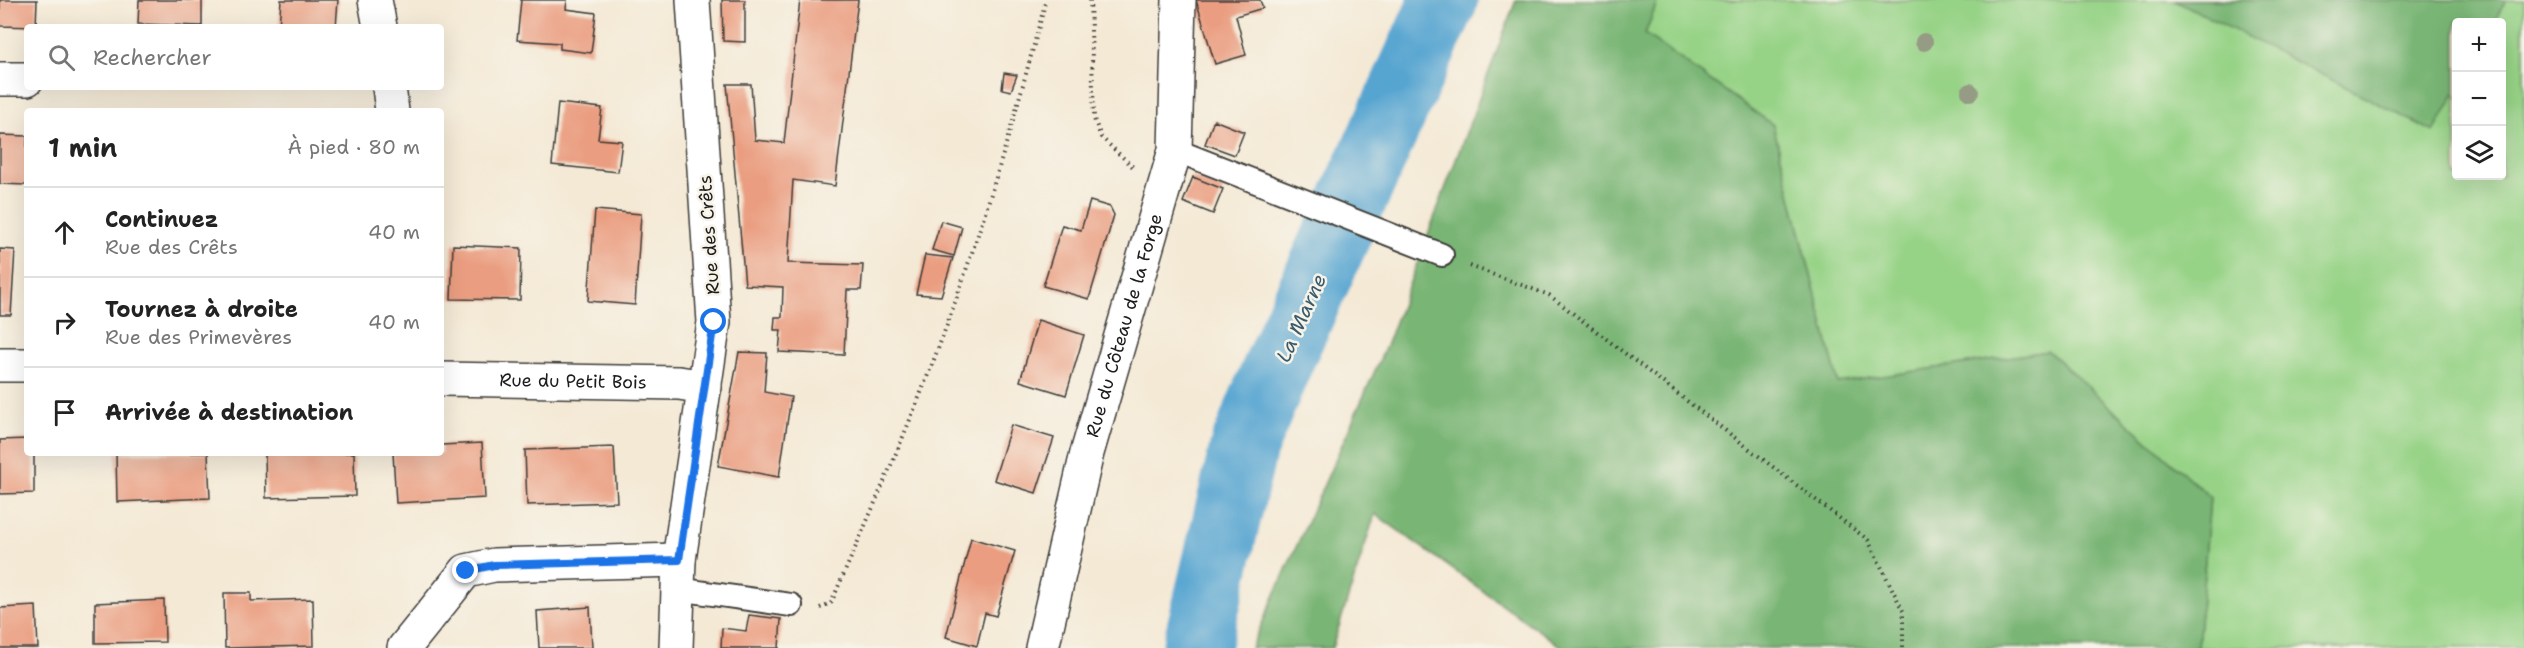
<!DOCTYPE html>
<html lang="fr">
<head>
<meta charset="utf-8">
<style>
  :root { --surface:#fff; --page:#f6f6f6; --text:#222; --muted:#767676; --line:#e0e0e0 }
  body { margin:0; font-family:"Shantell Sans",sans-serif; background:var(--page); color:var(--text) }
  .controls { position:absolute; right:18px; top:18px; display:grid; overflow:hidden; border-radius:6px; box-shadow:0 6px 24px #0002 }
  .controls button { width:54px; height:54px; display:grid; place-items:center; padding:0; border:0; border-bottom:2px solid var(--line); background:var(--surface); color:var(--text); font:30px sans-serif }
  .stop { position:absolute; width:18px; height:18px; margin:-14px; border:4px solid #1a73e8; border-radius:50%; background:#fff }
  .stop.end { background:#1a73e8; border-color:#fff; box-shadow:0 2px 6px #0008 }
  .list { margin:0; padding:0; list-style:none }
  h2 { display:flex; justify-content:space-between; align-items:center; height:78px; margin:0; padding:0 24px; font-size:26px }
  h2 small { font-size:20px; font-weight:400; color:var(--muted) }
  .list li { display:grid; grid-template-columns:39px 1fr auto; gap:18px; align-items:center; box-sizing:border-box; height:90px; padding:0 24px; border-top:2px solid var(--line) }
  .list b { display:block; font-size:22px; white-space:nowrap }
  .list p { margin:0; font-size:20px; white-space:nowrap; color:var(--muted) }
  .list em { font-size:20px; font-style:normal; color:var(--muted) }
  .icon { flex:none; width:33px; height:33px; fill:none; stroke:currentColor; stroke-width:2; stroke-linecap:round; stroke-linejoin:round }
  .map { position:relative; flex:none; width:2524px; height:648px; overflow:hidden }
  .search { position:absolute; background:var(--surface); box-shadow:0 6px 24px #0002; left:24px; top:24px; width:420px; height:66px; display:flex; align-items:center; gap:15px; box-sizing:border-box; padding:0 21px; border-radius:6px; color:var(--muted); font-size:22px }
  .panel { position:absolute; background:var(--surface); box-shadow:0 6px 24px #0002; left:24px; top:108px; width:420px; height:348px; border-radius:6px }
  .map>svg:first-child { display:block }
</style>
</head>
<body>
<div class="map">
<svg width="2524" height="648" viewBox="0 0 2524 648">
  <rect width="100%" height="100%" fill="#f7f3e8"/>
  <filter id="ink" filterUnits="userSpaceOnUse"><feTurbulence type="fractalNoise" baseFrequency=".0167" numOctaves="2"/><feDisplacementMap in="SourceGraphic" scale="12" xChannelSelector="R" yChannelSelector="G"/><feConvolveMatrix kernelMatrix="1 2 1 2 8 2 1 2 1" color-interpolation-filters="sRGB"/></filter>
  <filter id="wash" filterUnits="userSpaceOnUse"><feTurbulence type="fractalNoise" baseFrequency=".008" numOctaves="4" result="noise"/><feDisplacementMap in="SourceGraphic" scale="24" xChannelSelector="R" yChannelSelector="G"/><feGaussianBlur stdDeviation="1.35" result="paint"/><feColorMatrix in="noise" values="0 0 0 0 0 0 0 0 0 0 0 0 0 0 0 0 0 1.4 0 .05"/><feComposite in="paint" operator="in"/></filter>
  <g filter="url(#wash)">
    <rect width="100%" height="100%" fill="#f4e9d5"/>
    <path fill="#97d387" stroke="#5a7852" stroke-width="1.5" fill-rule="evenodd" d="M1658 0H2524V648H2198L2210 497 2048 351 1838 383 1773 125 1645 34ZM2456 22H2502V176H2456Z"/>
    <path fill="#79b574" stroke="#4a6848" stroke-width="1.5" d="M1516 0H1658L1645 34 1773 125 1838 383 2048 351 2210 497 2198 648H1563L1375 514 1332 648H1251L1386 346Z
      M2175 0H2506L2494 22H2456V91L2434 132Z"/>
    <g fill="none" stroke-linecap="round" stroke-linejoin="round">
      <path stroke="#57a5d1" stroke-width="68" d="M1196 648 1244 446 1278 364 1444 0"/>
    </g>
    <g id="blocks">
      <path fill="#ea9d80" d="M0 0H37L36 27 0 26Z
        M139 0H202V26L138 24Z
        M281 0H338L336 27H279Z
        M521 0H567L566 9 596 13 591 53 560 49V43L517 40Z
        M722 0H745V42L723 41Z
        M800 0H858L835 186 793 180 788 263 863 265 861 290H847L844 355 779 352 781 330H774L775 317H782L783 287 745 285 727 84H751L755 140 784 143Z
        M1196 0H1260L1263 8 1236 16 1246 55 1215 64Z
        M1004 73 1017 75 1011 91 1002 89Z
        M558 103 602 108 598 139 622 141 618 172 552 165Z
        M1214 120 1244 132 1235 155 1205 144Z
        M0 135 27 136V185L0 184Z
        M1193 177 1223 189 1213 214 1183 202Z
        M1090 201 1110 207 1114 215 1089 299 1043 286 1062 225 1081 230Z
        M595 210 641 214 635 305 588 301Z
        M941 221 962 227 954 256 932 250Z
        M453 245 521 248 520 300 451 299Z
        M0 249 15 250 11 315H0Z
        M925 255 953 258 941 296 916 294Z
        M1038 320 1084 335 1066 395 1020 381Z
        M739 352 767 353 764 392 791 397 779 477 718 466Z
        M1011 425 1054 438 1036 493 994 480Z
        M27 439V453H34V493L0 494V440Z
        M482 443 485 498 396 503 393 453H441V445Z
        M614 447 617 502 527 505 525 450Z
        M116 453H208L210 498 117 502Z
        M265 453H354L355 496 266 498Z
        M971 538 1015 551 996 616 985 613 977 646 946 637Z
        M224 593H251V601L313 599 314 646 225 648Z
        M164 600 165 642 95 643V603Z
        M36 606 38 648H0V608Z
        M590 607 592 648H539L537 611Z
        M749 615 781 619 779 648H721L722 628 746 631Z"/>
    </g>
  </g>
  <g filter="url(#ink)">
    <use href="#blocks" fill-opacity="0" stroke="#3c3b38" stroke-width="1.5"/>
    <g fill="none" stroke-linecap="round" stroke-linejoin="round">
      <g stroke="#3c3b38" stroke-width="26">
        <path id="service" d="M1175 150 1442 255
          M677 589 791 605"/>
      </g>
      <g stroke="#3c3b38" stroke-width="36">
        <g id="minor">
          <path d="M375 0 380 27"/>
          <path d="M0 79H27"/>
          <path d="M389 87 392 111"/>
          <path d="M0 365H27"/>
          <path id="s1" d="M441 379 679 383 705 387"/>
          <path d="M404 648 466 571 494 565 679 560"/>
          <path d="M676 648 679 560 714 322 693 0"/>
          <path id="s2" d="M1042 648 1087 453 1175 150 1179 0"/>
        </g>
      </g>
      <path stroke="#3c3b38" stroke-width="4" stroke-dasharray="1.5 4.5" stroke-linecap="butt" d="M1090 0 1094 119 1101 137 1133 167
        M1470 266 1549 295 1868 540 1903 611V648
        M820 608 831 603C878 496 926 389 963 279 995 187 1021 94 1046 0"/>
      <use href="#service" stroke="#fff" stroke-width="22"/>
      <use href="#minor" stroke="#fff" stroke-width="33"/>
    </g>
    <g fill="#959b84">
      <circle cx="1924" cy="42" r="9"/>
      <circle cx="1970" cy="92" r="9"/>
    </g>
  </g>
  <g fill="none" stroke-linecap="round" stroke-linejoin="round" filter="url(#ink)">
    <path stroke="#1a73e8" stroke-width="8" d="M466 571 494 565 679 560 714 322"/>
  </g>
  <g text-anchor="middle" stroke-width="5" stroke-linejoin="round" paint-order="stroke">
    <g font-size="18" fill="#1c1c1c" stroke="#f7f3e8">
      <text transform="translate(709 235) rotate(-94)" y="6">Rue des Crêts</text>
      <text dy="6" stroke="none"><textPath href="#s2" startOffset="333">Rue du Côteau de la Forge</textPath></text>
      <text dy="6" stroke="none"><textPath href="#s1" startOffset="132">Rue du Petit Bois</textPath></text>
    </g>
    <g font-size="20" font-style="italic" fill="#375a6d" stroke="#f7f3e8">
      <text transform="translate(1301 318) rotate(-66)" y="7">La Marne</text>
    </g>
  </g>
</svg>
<div class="controls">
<button>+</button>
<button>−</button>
<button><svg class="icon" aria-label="layers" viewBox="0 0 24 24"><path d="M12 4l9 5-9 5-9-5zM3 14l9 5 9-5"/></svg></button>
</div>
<div class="stop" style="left:714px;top:322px"></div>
<div class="stop end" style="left:466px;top:571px"></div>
<div class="search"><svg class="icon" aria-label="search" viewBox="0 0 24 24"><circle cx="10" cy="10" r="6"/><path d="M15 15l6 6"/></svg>Rechercher</div>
<section class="panel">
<h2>1 min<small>À pied · 80 m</small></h2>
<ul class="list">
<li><svg class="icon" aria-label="ahead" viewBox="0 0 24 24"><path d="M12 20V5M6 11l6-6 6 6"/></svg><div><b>Continuez</b><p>Rue des Crêts</p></div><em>40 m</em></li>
<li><svg class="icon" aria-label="right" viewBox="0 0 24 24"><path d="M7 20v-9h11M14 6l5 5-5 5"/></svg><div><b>Tournez à droite</b><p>Rue des Primevères</p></div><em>40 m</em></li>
<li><svg class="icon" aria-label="arrive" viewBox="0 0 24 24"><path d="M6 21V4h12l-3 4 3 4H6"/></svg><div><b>Arrivée à destination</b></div></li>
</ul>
</section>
</div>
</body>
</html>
